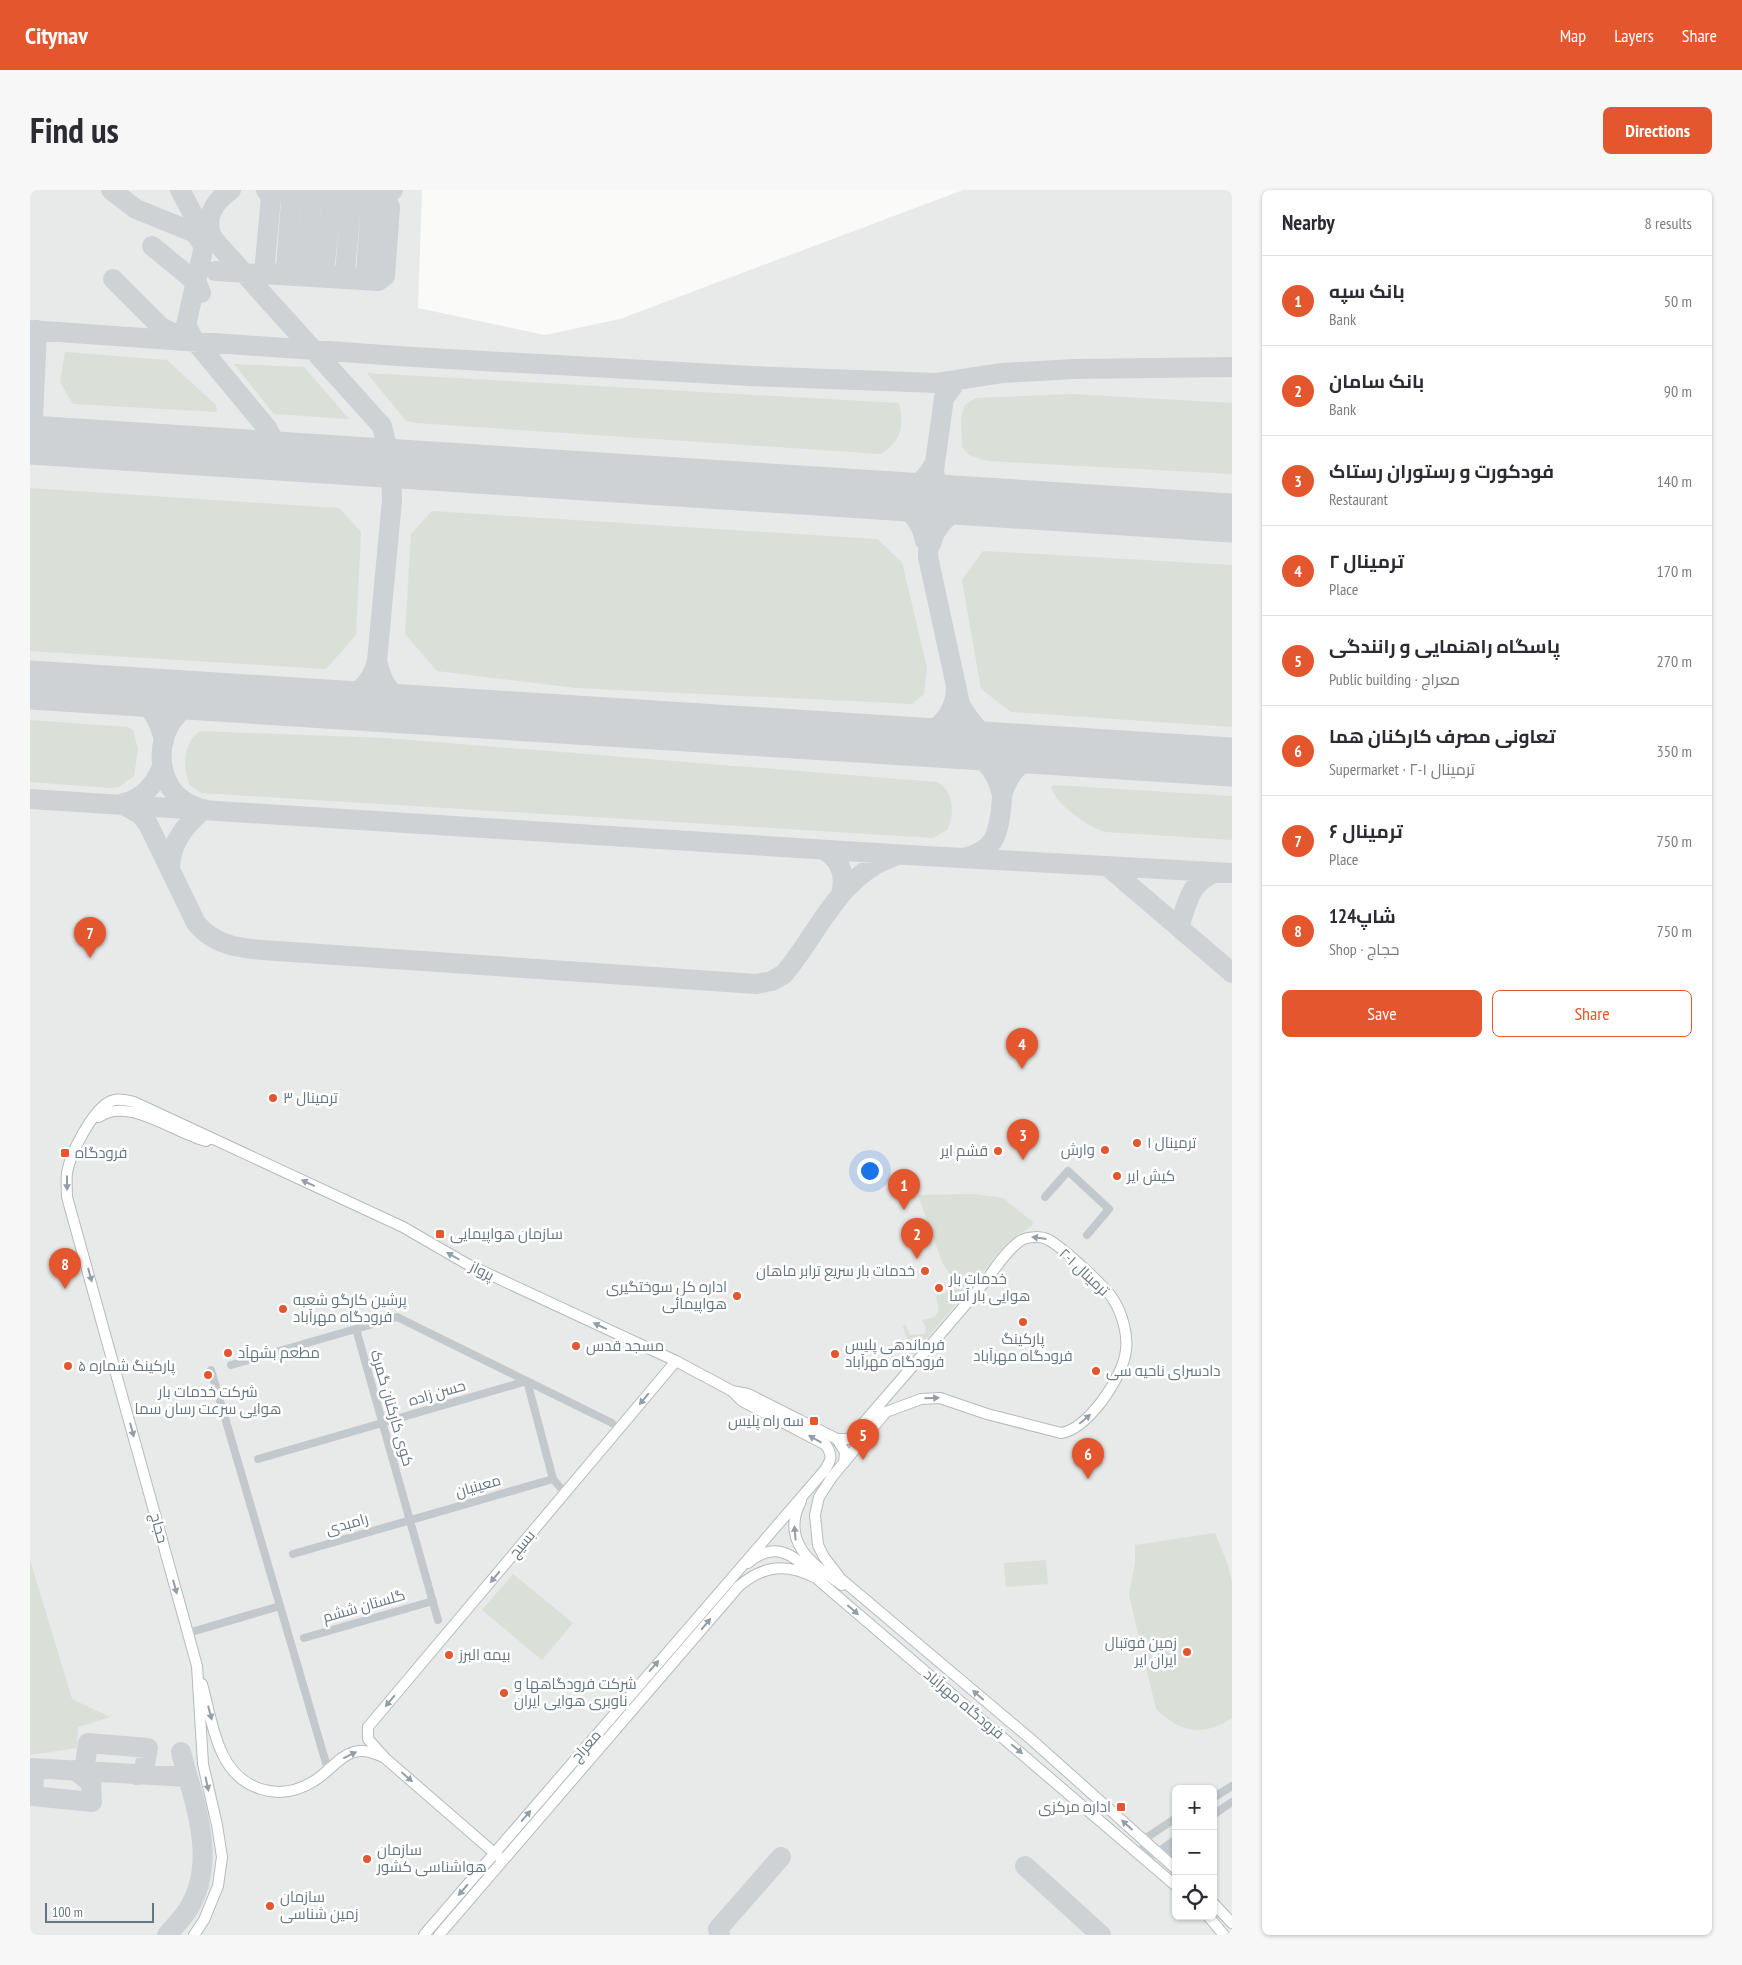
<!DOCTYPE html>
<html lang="en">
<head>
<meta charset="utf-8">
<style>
  :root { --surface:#fff; --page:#f7f7f7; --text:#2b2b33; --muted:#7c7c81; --line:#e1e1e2; --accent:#e4572e }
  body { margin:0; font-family:"PT Sans Narrow",Cairo,sans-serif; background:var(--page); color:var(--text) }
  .controls { position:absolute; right:15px; bottom:15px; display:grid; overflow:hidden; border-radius:8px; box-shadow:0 1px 4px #0004 }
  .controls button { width:45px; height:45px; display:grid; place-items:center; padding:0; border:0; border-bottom:1px solid var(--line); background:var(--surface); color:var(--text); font:25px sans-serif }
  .scale { position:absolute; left:15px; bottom:12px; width:109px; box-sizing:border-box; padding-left:5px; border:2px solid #657683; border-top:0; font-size:14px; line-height:18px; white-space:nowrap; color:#657683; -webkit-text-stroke:4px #fff; paint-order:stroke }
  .you { position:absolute; left:839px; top:980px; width:18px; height:18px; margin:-12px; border:4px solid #fff; border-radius:50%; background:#1a73e8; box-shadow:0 0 0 8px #1a73e833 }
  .badge { display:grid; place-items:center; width:32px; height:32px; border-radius:50%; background:var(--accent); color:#fff; font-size:16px; font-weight:700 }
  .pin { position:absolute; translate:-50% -41px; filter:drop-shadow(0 1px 2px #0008) }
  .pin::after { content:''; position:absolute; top:26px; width:18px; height:15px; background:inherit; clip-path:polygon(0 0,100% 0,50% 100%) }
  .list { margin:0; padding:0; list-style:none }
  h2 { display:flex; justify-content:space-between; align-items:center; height:65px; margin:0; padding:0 20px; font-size:21px }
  h2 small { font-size:16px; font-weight:400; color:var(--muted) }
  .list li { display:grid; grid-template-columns:32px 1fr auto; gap:15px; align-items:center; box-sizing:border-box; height:90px; padding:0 20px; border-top:1px solid var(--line) }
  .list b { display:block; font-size:19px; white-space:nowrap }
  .list p { margin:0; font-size:16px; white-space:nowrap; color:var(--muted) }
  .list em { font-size:16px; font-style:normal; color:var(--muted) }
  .actions { display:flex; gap:10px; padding:15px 20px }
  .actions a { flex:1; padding:11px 0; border:1px solid var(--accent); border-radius:8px; text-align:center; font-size:18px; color:var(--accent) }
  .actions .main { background:var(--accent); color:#fff }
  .icon { flex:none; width:28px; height:28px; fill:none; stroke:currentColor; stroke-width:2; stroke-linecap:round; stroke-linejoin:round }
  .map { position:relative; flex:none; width:1202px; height:1745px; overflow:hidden; border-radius:8px }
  header { display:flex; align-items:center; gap:30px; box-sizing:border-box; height:70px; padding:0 25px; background:var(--accent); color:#fff }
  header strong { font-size:24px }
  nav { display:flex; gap:28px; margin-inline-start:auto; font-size:18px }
  .intro { display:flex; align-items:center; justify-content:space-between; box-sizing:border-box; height:120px; padding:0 30px }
  h1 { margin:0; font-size:35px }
  .button { padding:12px 22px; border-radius:8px; background:var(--accent); color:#fff; font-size:18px; font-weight:700 }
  main { display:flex; gap:30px; padding:0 30px }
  aside { flex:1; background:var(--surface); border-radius:8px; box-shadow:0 1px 4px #0004 }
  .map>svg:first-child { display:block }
</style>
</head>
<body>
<header>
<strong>Citynav</strong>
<nav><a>Map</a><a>Layers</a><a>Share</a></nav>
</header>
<div class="intro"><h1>Find us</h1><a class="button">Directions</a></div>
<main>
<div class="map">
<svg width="1202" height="1745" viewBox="0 0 1202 1745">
  <rect width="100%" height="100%" fill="#fafaf8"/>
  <path fill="#e8e9e9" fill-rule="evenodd" d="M0 0H392L388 118 515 145 590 129 933 0H1202V1745H0ZM1146 1599H1183V1726H1146Z"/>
  <path fill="#dadfd7" d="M35 162 137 170 186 215 187 222 43 214 30 192Z
    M204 174 274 177 319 229 244 224Z
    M337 183 869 213C874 237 872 250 851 264L386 233 376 231Z
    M1041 204 1202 213V284L957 271 939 265 932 257 931 228 935 215 946 208Z
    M0 298 309 318 331 342 326 445 296 479 0 461Z
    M402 321 847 349 872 372 897 478 894 504 882 514 546 498 407 481 375 444 381 344Z
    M953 361 1202 375V537L981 522 951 499 932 390Z
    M0 530 97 537 103 540 108 559 104 586 89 597 80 598 0 592Z
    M170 541 354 548 907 592C924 600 925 625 917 640L903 648 171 603 159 594C153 575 153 553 170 541Z
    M1024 595 1202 606V650L1076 642C1059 638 1026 615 1021 597Z
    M944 1004 973 1008 1003 1032 1002 1036 981 1049 882 1166 873 1137 875 1134 880 1145 895 1144 896 1137 892 1130 905 1127 909 1120 906 1106 929 1098 912 1072 888 1005Z
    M1185 1343 1198 1375 1202 1393V1528C1173 1547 1151 1543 1126 1519L1099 1405 1105 1373V1355Z
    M0 1370 42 1509 80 1527 48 1537 47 1558 0 1565Z
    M1016 1370 1018 1394 976 1397 974 1373Z
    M483 1384 543 1433 512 1470 452 1420Z"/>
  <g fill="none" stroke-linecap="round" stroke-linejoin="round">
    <path stroke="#ced2d4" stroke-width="20" d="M81 0 106 19 185 51 352 236 361 274 362 310 347 471C341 494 328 505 306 513
      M150 0 170 37 174 53
      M265 0 354 6 363 0
      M164 42 174 56 156 135 164 150 237 238 252 266
      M184 50C172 31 184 11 201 0
      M122 56 167 93 171 103
      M185 81 348 91 355 86 360 17 354 6
      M234 84 241 7 236 0
      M248 85 256 77 261 11 259 6 253 0
      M268 86 276 77 281 14 273 1
      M286 87 294 81 301 18 299 9 291 2
      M306 88 315 81 321 16 312 3
      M83 89 131 137 153 148
      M328 90 336 82 341 16 333 5
      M0 140 383 167 721 186 907 193 972 183 1045 179 1202 177
      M926 192 914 208 900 309 898 367 930 514C940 535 956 544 967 563 976 580 973 639 961 653 954 662 945 665 934 668
      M2 250 7 140
      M859 306C878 318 891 329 895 351
      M859 306C880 301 892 295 903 276 905 292 911 304 926 310
      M901 354C907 330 923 323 943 311
      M347 471C352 494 363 509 384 519
      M94 502C118 511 129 526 134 551
      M955 547 988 558
      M877 551C904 544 926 528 926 497
      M924 554C950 563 966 577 972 605 980 579 995 566 1022 560
      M0 609 878 665 1202 683
      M94 613C114 608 124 595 132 577
      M93 615 110 624 118 634 166 733C183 754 206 758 232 760L726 794 742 791 754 784C788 744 810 684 863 667
      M167 617C128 606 121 553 147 525 156 515 168 511 180 506
      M794 660C811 670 816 685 811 704
      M1077 676 1202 783
      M140 677C141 651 156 635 174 619
      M1149 737C1158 712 1159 691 1188 682
      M0 1578 157 1587
      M0 1581 4 1586 3 1606 62 1612 61 1593 46 1581 55 1575 58 1553 118 1558 114 1580 106 1585
      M995 1676 1071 1745
      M137 1745C144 1737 151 1730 157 1721 189 1672 164 1613 151 1562
      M690 1745 688 1739 751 1667"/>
    <path stroke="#ced2d4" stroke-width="49" d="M0 250 1202 328
      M0 495 1202 572"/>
    <g stroke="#b5babe" stroke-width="12">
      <path id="major" d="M69 927C98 906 144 943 176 951
        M702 1201 718 1204 807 1249 815 1262 814 1273
        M807 1249H819L829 1238C869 1192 909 1146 948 1100 962 1085 973 1063 990 1051 998 1046 1011 1046 1019 1050 1034 1059 1074 1095 1083 1109 1092 1123 1098 1144 1096 1160 1094 1178 1082 1197 1072 1211 1062 1224 1047 1241 1031 1243L957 1224 910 1208 891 1209 856 1222 802 1287 789 1307 785 1325 788 1355 794 1367 811 1389 1003 1551 1146 1679
        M771 1311C750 1351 782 1375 812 1395
        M718 1373C743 1351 763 1363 782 1384
        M172 1494C178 1516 182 1542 192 1563 209 1600 249 1613 284 1591 298 1583 309 1566 324 1562 335 1559 344 1563 353 1567
        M469 1667 356 1569 338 1549V1537L646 1171
        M1183 1713 1202 1733
        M1178 1726 1194 1745
        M164 1745 174 1730 188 1696 192 1667 187 1635 173 1574 167 1476 37 1007C37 999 36 991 37 983 40 964 62 920 81 911 88 908 96 910 104 912L373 1037 437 1074 646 1171 702 1201 712 1211 796 1255C803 1266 801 1271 794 1281L394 1745
        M409 1745 709 1396C734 1375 757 1373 786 1388L1146 1696"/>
    </g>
    <path stroke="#c3c8cc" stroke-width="8" d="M1015 1007 1038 981 1079 1019 1057 1045
      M326 1139 408 1430
      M201 1175 367 1127 582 1233
      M181 1180 298 1580
      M228 1269 497 1191 523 1289 535 1303
      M263 1364 523 1289
      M158 1443 250 1416
      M274 1448 403 1411
      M1183 1608 1202 1596
      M1183 1625 1202 1612
      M1146 1628 1113 1650 1115 1667 1127 1663 1146 1649
      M1143 1675 1139 1664 1143 1651"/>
    <use href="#major" stroke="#fff" stroke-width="10"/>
  </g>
  <defs><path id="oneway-solid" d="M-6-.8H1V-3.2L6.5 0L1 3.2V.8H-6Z" transform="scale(1.25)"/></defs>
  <g fill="#939fa8">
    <use href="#oneway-solid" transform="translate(37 993) rotate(90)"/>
    <use href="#oneway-solid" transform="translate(278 993) rotate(-155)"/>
    <use href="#oneway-solid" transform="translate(1009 1048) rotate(-172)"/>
    <use href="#oneway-solid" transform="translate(423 1066) rotate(-150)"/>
    <use href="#oneway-solid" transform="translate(60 1085) rotate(75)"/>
    <use href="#oneway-solid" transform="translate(570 1136) rotate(-155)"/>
    <use href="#oneway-solid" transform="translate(902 1208) rotate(-2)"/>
    <use href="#oneway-solid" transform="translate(614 1209) rotate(130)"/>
    <use href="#oneway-solid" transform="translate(1055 1229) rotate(-40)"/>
    <use href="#oneway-solid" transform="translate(102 1240) rotate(75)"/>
    <use href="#oneway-solid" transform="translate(785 1249) rotate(-151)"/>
    <use href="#oneway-solid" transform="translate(765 1343) rotate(-95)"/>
    <use href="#oneway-solid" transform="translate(465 1387) rotate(130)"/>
    <use href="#oneway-solid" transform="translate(145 1397) rotate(75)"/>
    <use href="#oneway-solid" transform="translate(823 1420) rotate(41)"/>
    <use href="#oneway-solid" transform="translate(676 1434) rotate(-50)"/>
    <use href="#oneway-solid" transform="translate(624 1476) rotate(-49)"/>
    <use href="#oneway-solid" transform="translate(948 1505) rotate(-139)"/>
    <use href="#oneway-solid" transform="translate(360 1511) rotate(130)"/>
    <use href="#oneway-solid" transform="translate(180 1523) rotate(75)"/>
    <use href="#oneway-solid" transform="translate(987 1559) rotate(40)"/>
    <use href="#oneway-solid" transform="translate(320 1565) rotate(-26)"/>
    <use href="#oneway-solid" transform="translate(377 1587) rotate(41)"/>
    <use href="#oneway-solid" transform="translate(177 1594) rotate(78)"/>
    <use href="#oneway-solid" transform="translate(496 1626) rotate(-49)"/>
    <use href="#oneway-solid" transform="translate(1097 1635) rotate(-138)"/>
    <use href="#oneway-solid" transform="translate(433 1700) rotate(130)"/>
  </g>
  <g fill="#e4572e" stroke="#fff" stroke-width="2">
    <circle cx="243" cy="908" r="5"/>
    <circle cx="1107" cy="953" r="5"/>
    <circle cx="1075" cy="960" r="5"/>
    <circle cx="968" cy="961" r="5"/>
    <rect x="30" y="958" width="10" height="10" rx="2.5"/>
    <circle cx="1087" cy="986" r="5"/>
    <rect x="405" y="1039" width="10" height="10" rx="2.5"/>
    <circle cx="895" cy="1081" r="5"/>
    <circle cx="909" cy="1098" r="5"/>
    <circle cx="707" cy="1106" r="5"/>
    <circle cx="253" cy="1119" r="5"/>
    <circle cx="993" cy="1132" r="5"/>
    <circle cx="546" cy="1156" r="5"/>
    <circle cx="198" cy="1163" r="5"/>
    <circle cx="805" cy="1164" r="5"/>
    <circle cx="38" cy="1176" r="5"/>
    <circle cx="1066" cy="1181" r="5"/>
    <circle cx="178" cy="1185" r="5"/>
    <rect x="779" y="1226" width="10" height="10" rx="2.5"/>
    <circle cx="1157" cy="1462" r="5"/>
    <circle cx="419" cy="1465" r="5"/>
    <circle cx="474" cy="1503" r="5"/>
    <rect x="1086" y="1612" width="10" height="10" rx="2.5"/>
    <circle cx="337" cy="1669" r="5"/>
    <circle cx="240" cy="1716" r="5"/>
  </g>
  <g text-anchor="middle" stroke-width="5" stroke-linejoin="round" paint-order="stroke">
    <g font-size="15" fill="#657683" stroke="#fff" text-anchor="start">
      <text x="253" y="913">ترمینال ۳</text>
      <text x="1117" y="958">ترمینال ۱</text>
      <text x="1065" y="965" text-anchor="end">وارش</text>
      <text x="958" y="966" text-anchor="end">قشم ایر</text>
      <text x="45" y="968">فرودگاه</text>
      <text x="1097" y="991">کیش ایر</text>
      <text x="420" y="1049">سازمان هواپیمایی</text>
      <text x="885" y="1086" text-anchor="end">خدمات بار سریع ترابر ماهان</text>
      <text x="919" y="1094">خدمات بار<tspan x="919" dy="17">هوایی بار آسا</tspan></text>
      <text x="697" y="1102" text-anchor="end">اداره کل سوختگیری<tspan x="697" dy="17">هواپیمائی</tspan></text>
      <text x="263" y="1115">پرشین کارگو شعبه<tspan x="263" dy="17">فرودگاه مهرآباد</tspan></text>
      <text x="993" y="1154" text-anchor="middle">پارکینگ<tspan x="993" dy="17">فرودگاه مهرآباد</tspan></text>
      <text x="815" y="1160">فرماندهی پلیس<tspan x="815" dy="17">فرودگاه مهرآباد</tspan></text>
      <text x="556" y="1161">مسجد قدس</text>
      <text x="208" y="1168">مطعم بشهآد</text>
      <text x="48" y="1181">پارکینگ شماره ۵</text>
      <text x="1076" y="1186">دادسرای ناحیه سی</text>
      <text x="178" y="1207" text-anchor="middle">شرکت خدمات بار<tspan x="178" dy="17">هوایی سرعت رسان سما</tspan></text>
      <text x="774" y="1236" text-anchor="end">سه راه پلیس</text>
      <text x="1147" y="1458" text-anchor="end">زمین فوتبال<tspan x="1147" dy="17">ایران ایر</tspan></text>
      <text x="429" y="1470">بیمه البرز</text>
      <text x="484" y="1499">شرکت فرودگاهها و<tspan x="484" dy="17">ناوبری هوایی ایران</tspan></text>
      <text x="1081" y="1622" text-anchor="end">اداره مرکزی</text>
      <text x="347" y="1665">سازمان<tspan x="347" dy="17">هواشناسی کشور</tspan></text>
      <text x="250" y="1712">سازمان<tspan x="250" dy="17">زمین شناسی</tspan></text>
    </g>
    <g font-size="15" fill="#657683" stroke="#fff">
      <text transform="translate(452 1081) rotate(26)" y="5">پرواز</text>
      <text transform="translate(1054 1082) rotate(43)" y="5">ترمینال ۱-۲</text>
      <text transform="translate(407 1203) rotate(-16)" y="5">حسن زاده</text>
      <text transform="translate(362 1218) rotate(74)" y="5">کوی کارکنان گمرک</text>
      <text transform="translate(448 1296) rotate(-16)" y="5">معینیان</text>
      <text transform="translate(317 1334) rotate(-16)" y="5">رامبدی</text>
      <text transform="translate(129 1338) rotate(75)" y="5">حجاج</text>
      <text transform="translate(492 1354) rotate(-50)" y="5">بسیج</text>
      <text transform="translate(334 1416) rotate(-16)" y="5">گلستان ششم</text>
      <text transform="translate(934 1514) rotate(40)" y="5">فرودگاه مهرآباد</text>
      <text transform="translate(556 1556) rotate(-49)" y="5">معراج</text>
    </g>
  </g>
</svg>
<div class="controls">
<button>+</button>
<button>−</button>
<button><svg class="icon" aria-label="locate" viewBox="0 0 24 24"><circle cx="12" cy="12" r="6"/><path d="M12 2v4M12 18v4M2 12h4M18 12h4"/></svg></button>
</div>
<div class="scale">100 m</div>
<div class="you"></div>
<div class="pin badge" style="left:874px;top:1020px">1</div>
<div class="pin badge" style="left:887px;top:1069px">2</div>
<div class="pin badge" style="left:993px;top:970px">3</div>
<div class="pin badge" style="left:992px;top:879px">4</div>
<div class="pin badge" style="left:833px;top:1270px">5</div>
<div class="pin badge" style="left:1058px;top:1289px">6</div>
<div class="pin badge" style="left:60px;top:768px">7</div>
<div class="pin badge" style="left:35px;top:1099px">8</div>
</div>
<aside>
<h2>Nearby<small>8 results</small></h2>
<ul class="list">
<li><span class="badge">1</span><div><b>بانک سپه</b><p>Bank</p></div><em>50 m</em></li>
<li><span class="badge">2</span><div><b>بانک سامان</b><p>Bank</p></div><em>90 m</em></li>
<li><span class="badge">3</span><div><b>فودکورت و رستوران رستاک</b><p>Restaurant</p></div><em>140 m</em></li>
<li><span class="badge">4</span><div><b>ترمینال ۲</b><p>Place</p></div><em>170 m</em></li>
<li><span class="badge">5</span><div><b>پاسگاه راهنمایی و رانندگی</b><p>Public building · معراج</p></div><em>270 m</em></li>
<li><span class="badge">6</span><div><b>تعاونی مصرف کارکنان هما</b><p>Supermarket · ترمینال ۱-۲</p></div><em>350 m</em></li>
<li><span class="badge">7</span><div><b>ترمینال ۶</b><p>Place</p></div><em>750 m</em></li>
<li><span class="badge">8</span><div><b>124شاپ</b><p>Shop · حجاج</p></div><em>750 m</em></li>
</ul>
<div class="actions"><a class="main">Save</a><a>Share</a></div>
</aside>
</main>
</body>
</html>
